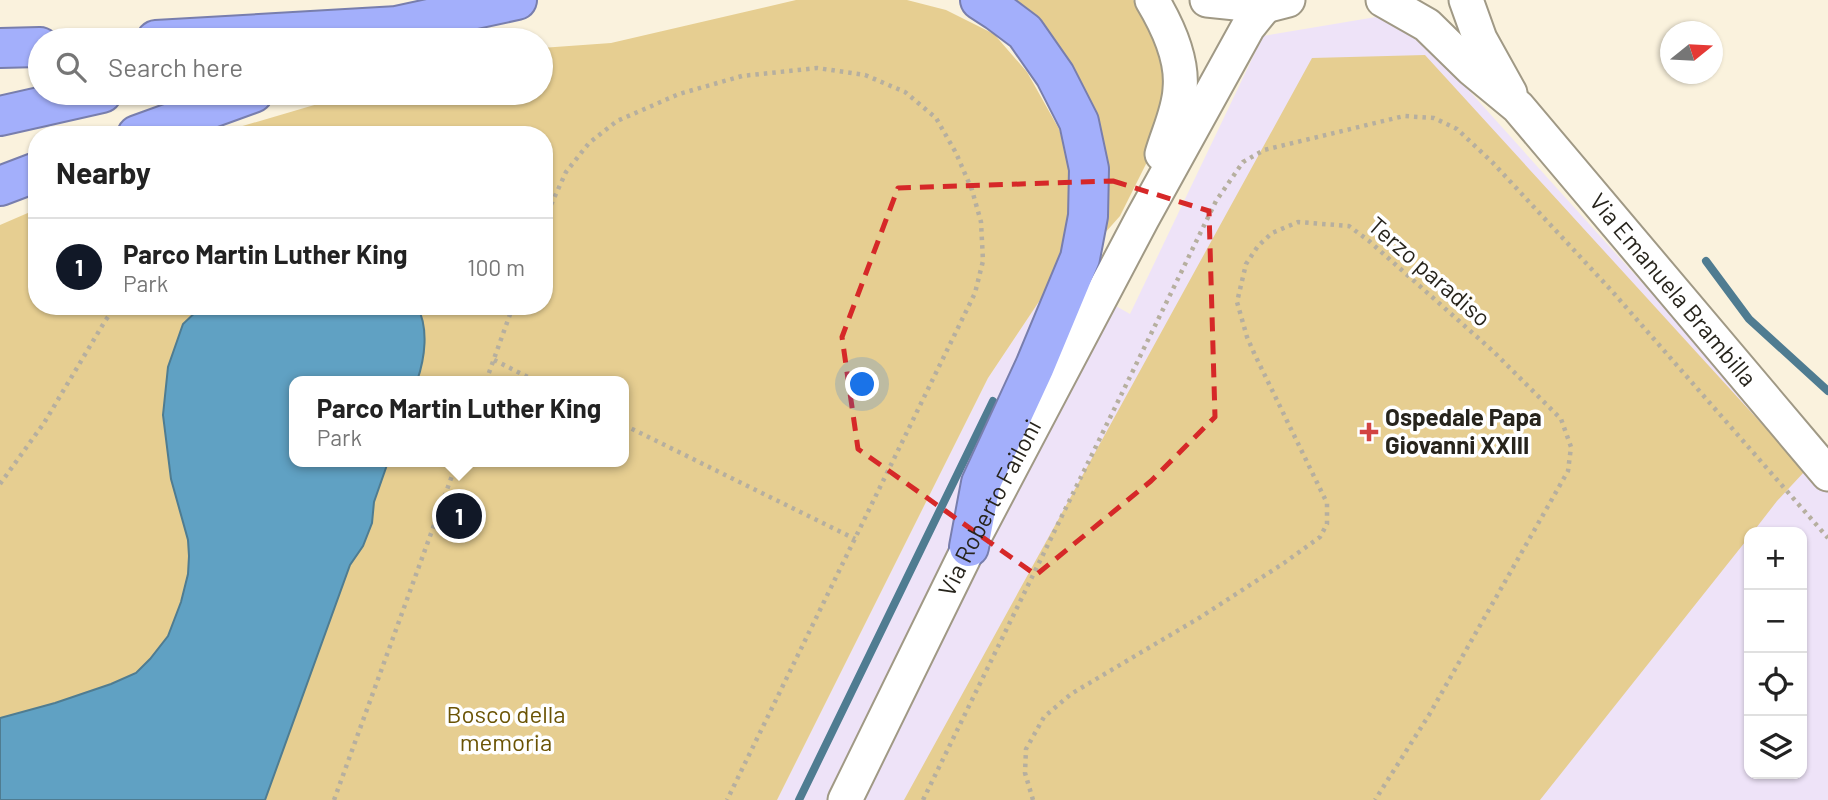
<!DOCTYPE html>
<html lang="en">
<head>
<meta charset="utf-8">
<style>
  :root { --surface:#fff; --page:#f2f2f2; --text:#222; --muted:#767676; --line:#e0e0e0; --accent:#111827 }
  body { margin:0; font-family:Barlow,sans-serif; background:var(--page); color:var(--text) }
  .controls { position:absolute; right:21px; bottom:21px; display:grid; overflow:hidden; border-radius:14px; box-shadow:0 2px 5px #0004 }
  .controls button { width:63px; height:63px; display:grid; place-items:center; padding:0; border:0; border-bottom:2px solid var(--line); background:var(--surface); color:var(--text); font:35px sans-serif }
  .compass { position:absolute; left:1660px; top:21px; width:63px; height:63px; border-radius:50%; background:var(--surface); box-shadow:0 2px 5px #0004; rotate:72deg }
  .you { position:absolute; left:863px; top:385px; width:24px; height:24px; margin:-18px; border:5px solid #fff; border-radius:50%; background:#1a73e8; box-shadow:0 0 0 10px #1a73e833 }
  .badge { display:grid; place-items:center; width:46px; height:46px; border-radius:50%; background:var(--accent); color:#fff; font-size:23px; font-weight:700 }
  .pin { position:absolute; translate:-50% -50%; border:4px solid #fff; box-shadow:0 2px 7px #0006 }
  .popup { position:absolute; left:289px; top:376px; width:340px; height:91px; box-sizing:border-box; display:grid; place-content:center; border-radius:14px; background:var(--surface); filter:drop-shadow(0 2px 5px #0005); font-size:23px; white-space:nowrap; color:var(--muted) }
  .popup b { font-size:26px; color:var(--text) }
  .popup::after { content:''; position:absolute; left:50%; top:100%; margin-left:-14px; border:14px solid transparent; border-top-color:var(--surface) }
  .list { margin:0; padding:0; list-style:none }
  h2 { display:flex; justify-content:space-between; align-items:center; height:91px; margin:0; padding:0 28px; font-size:30px }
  h2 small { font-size:23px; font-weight:400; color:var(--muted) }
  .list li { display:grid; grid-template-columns:46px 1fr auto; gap:21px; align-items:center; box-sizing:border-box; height:98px; padding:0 28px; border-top:2px solid var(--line) }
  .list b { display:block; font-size:26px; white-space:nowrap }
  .list p { margin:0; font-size:23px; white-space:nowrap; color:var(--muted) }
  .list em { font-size:23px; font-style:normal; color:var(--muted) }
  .icon { flex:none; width:38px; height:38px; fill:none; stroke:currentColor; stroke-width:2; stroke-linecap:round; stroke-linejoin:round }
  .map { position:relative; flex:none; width:1828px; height:800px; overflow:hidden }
  .search { position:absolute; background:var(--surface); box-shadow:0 2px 5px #0004; left:28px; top:28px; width:525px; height:77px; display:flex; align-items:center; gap:18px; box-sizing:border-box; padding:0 24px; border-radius:38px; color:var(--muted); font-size:26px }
  .panel { position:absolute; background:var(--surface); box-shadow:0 2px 5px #0004; left:28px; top:126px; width:525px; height:189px; border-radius:28px }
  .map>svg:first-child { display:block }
</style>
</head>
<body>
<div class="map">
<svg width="1828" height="800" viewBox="0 0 1828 800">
  <rect width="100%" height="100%" fill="#faf2dd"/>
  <path fill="#eee3f8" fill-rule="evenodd" d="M1382 16 1427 44 1828 489V800H777L988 378 1058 273 1130 314 1263 36ZM1749 532H1802V774H1749Z"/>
  <path fill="#e6ce91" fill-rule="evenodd" d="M796 0H907L946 10 994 34 1027 72 1059 129 1072 171 1071 222 1058 273 988 378 777 800H0V225L37 209V306H544V135H212L355 93H541V48L611 43ZM294 381H624V462H294Z
    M1008 0H1133L1148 12 1173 77 1164 128 1120 216 1104 234 1108 201 1097 130Z
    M1425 55 1805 471 1777 501 1753 532H1749V537L1540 800H904L1312 58Z"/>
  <path fill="#60a1c3" stroke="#4f7c91" stroke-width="2" d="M202 306H417C429 328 425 358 417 381H294V462H388L374 502 372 523 363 546 350 565 265 800H0V718L55 703 111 684 136 673 150 659 168 636 181 602 188 574 189 556 188 540 171 479 163 415 168 367 183 324Z"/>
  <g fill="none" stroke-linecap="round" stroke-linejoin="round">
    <path stroke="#4f7c91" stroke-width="8" d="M1706 261 1749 319 1828 391
      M799 800 993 401"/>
    <g stroke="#a09985" stroke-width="37">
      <g id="secondary">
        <path d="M1152 0C1167 25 1183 59 1180 89 1179 111 1168 133 1162 154"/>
        <path d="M1207 0 1265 6 1288 0"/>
        <path id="s1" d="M1383 0 1427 25 1472 69 1518 107 1828 474"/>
        <path d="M1466 0 1480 39 1510 93"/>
        <path id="s2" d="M845 800 969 547 1142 219 1248 27 1265 6"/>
      </g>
    </g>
    <g stroke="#787ead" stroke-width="42">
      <path id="highway" d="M373 31 517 0
        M156 40 398 26
        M0 48 40 47
        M0 116 102 93
        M137 135 253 93
        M0 186 37 172
        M969 547 981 483 1035 366 1080 258 1088 216 1089 169 1079 122 1055 75 1025 32 997 11 980 0"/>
    </g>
    <path stroke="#b6af9f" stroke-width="4.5" stroke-dasharray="3.5 5" stroke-linecap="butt" d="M544 220 566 172 589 143 617 121 679 94 742 76 817 68 865 75 905 92 936 118 956 153 972 190 981 222 983 261 975 293 727 800
      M494 360 536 381
      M486 381 513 306
      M624 425 855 539
      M0 484 44 423 105 321 116 306
      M334 800 457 462
      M923 800 1216 201 1243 162 1264 150 1404 116 1434 118 1457 129 1493 163 1611 290 1828 538
      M1033 800 1025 773 1026 749 1044 717 1071 694 1199 618 1284 563 1320 537 1327 524V503L1254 353 1247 337 1237 302 1246 264 1258 246 1272 233 1298 222 1349 226 1369 241 1494 352 1561 419 1571 447 1568 471 1429 715 1375 800"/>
    <use href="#secondary" stroke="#fff" stroke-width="33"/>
    <use href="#highway" stroke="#a3affb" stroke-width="38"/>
  </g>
  <path fill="none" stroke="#d62828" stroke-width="5" stroke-dasharray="14 9" stroke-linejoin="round" d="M1113 181 1209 211 1215 417 1151 481 1036 575 858 449 842 337 898 188Z"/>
  <path fill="#d24342" stroke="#fff" stroke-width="2.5" d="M1365.5 421.5h7v7h7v7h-7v7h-7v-7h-7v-7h7z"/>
  <g text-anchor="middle" stroke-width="7" stroke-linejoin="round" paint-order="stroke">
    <g font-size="24" fill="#27241c" stroke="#fff">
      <text transform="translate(1429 272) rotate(41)" y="8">Terzo paradiso</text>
      <text dy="8" stroke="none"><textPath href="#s1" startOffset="413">Via Emanuela Brambilla</textPath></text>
      <text dy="8" stroke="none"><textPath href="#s2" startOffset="326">Via Roberto Failoni</textPath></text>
    </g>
    <g font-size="24" font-weight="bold" fill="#27241c" stroke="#fff" text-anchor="start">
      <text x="1385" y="426">Ospedale Papa<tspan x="1385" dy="28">Giovanni XXIII</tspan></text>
    </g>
    <g font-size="24" fill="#6a5304" stroke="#fff">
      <text x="506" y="723">Bosco della<tspan x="506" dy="28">memoria</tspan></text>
    </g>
  </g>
</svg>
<div class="controls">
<button>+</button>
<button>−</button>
<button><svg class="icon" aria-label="locate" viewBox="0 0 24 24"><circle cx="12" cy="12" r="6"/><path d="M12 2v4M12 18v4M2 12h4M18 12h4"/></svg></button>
<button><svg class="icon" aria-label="layers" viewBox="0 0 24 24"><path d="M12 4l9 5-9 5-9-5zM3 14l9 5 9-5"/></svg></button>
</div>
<svg class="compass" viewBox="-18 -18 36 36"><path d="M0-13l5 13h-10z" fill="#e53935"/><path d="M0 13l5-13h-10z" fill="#767676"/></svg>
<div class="you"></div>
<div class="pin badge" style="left:459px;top:516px">1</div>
<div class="popup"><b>Parco Martin Luther King</b>Park</div>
<div class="search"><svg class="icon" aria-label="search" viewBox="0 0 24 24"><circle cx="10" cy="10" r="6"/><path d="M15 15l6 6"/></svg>Search here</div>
<section class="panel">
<h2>Nearby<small></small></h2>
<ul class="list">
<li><span class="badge">1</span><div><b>Parco Martin Luther King</b><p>Park</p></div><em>100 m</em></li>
</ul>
</section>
</div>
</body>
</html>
